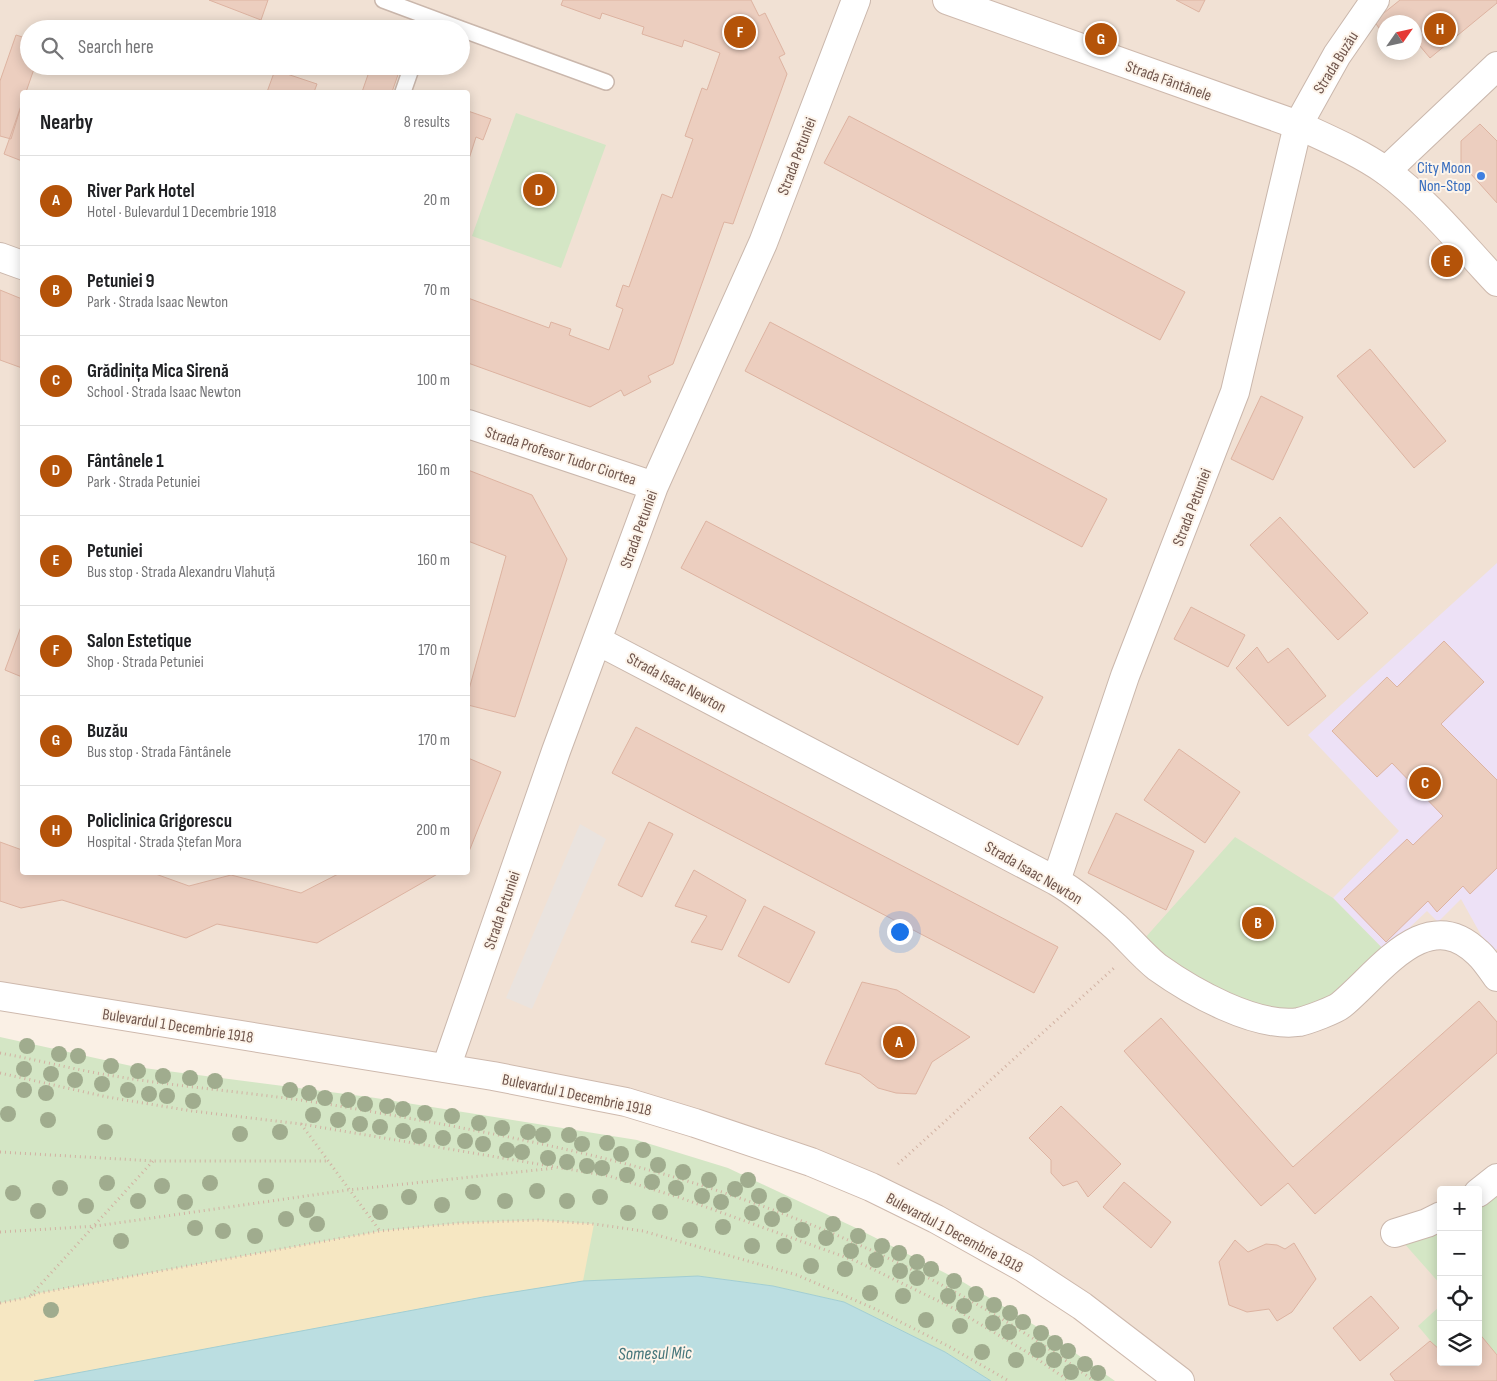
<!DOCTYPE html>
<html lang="en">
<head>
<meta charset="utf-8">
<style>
  :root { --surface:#fff; --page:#f6f6f6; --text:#202124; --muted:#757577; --line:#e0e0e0; --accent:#b45309 }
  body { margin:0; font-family:"Sofia Sans Condensed",sans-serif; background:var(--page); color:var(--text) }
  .controls { position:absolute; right:15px; bottom:15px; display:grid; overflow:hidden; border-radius:5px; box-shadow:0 2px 12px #0003 }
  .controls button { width:45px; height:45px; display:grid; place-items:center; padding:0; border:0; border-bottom:1px solid var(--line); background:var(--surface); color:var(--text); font:25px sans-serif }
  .compass { position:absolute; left:1377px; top:15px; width:45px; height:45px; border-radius:50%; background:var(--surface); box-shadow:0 2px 12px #0003; rotate:56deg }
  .you { position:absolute; left:899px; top:931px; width:18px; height:18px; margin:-12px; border:4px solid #fff; border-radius:50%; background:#1a73e8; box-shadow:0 0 0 8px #1a73e833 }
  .badge { display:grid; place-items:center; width:32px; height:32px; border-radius:50%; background:var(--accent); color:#fff; font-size:16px; font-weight:700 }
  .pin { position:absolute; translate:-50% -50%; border:2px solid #fff; box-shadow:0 1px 5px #0006 }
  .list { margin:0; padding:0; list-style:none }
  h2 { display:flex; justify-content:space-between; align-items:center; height:65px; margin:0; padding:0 20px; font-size:21px }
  h2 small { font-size:16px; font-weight:400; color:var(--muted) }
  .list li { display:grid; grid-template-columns:32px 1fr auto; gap:15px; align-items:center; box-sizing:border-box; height:90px; padding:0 20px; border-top:1px solid var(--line) }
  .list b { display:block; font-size:19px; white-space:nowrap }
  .list p { margin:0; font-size:16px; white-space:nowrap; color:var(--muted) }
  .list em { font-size:16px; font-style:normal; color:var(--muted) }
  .icon { flex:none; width:28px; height:28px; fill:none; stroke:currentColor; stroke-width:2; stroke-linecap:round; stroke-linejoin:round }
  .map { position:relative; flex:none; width:1497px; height:1381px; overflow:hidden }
  .search { position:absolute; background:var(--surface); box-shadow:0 2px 12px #0003; left:20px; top:20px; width:450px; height:55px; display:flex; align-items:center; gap:12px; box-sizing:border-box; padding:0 18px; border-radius:28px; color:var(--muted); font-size:19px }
  .panel { position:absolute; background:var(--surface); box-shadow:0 2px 12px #0003; left:20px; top:90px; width:450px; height:785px; border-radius:5px }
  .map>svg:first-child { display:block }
</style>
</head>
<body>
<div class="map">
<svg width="1497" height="1381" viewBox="0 0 1497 1381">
  <rect width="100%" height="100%" fill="#faf0e5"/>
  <path fill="#f1e1d4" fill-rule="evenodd" d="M0 0H1497V1381H1180L1024 1268 695 1123 0 996ZM1384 22H1414V52H1384ZM29 29H461V66H29ZM22 92H468V872H22ZM1441 1190H1478V1362H1441Z"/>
  <path fill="#eae3de" d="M580 824 606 839 532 1009 506 998Z"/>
  <path fill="#ede1f6" d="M1497 563V949L1491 953 1461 899 1438 922 1427 911 1385 951 1333 898 1399 831 1308 735Z"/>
  <path fill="#d4e6c5" d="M516 113 606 145 561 268 472 236Z
    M1235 837 1333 898 1391 957 1339 1006 1257 1019 1136 948Z
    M0 1037 136 1067 369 1097 637 1140 728 1168 856 1228 963 1282 1044 1331 1115 1381H991L945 1352 844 1302 773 1286 698 1276 483 1297 34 1381H0Z
    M1497 1178V1355L1478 1332V1193Z
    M1441 1216V1285L1395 1233Z
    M1441 1305V1351L1440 1352 1418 1326Z"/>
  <path fill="#f6e7c2" d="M538 1220 594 1224 583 1281 483 1297 34 1381H0V1303L29 1297 39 1293 380 1231 459 1223Z"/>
  <path fill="#bbdee1" stroke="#a2ced2" d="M698 1276 773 1286 844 1302 945 1352 991 1381H34L483 1297 583 1281Z"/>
  <path fill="#eccebf" stroke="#ddb3a1" d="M209 0H268L261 20Z
    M563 0H751L759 16 765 13 785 54 779 57 787 74 733 224 724 222 673 364 648 376 651 382 624 396 621 390 590 407 468 363V298L549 328 551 322 571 329 569 335 609 350 623 309 616 306 623 285 629 287 662 194 672 198 693 139 685 136 702 88 707 90 720 53 684 40 682 47 642 34 644 27 602 13 600 19 561 5Z
    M1176 0H1205L1199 12Z
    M1400 0H1497V3L1430 58 1414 39V22H1384V35L1374 21Z
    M16 35 29 39V66H35L26 92H22V103L11 139 0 136V81Z
    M371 66H401L392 92H362Z
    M275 70 317 84 314 92H267Z
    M22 103V161L4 154Z
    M468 111 491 119 483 140 476 137 468 162Z
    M849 116 1185 292 1160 340 824 163Z
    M1480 124 1497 141V203L1461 163V141Z
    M0 290 22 299V368L0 360Z
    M770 322 1107 499 1082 547 745 371Z
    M1370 349 1446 441 1414 468 1337 376Z
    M1261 396 1303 417 1273 480 1231 459Z
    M468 470 532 495 567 559 515 717 468 705V693L506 556 468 541Z
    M1280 517 1368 613 1338 640 1250 545Z
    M706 521 1043 697 1018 745 681 568Z
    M1191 607 1245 635 1228 667 1174 639Z
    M22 624V677L5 670Z
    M1444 641 1484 682 1441 724 1497 780V868L1470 894 1463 886 1437 912 1428 901 1386 942 1344 899 1407 839 1413 845 1443 816 1392 763 1377 777 1332 731 1387 677 1397 687Z
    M1257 647 1268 663 1288 648 1326 696 1288 726 1236 668Z
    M636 727 1058 947 1034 993 612 773Z
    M1179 749 1240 792 1205 843 1144 800Z
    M468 758 501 772 468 854Z
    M1116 813 1194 851 1166 910 1088 873Z
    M649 822 673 834 642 897 618 885Z
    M0 842 22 850V872H150L189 886 231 875 301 893 342 872H441L317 943 217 924 186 938 62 900 21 908 0 901Z
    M694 870 746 900 722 950 691 942 707 916 675 906Z
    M764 906 815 932 789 983 738 956Z
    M862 982 897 990 970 1037 932 1062 916 1094 896 1093 878 1088 860 1074 825 1064Z
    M1479 1001 1497 1022V1053L1315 1214 1288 1183 1261 1206 1124 1051 1161 1018 1293 1167Z
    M1061 1106 1121 1164 1088 1197 1077 1181 1063 1186 1051 1173V1160L1029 1138Z
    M1124 1182 1171 1222 1151 1248 1103 1207Z
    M1235 1240 1248 1252 1266 1244 1277 1245 1285 1249 1294 1243 1316 1279 1292 1312 1277 1321 1269 1309 1247 1312 1229 1305 1219 1262Z
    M1371 1296 1399 1328 1360 1361 1333 1328Z
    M1478 1332 1497 1355V1381H1395L1390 1374 1430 1341 1441 1351V1362H1478Z"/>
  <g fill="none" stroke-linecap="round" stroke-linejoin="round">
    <g stroke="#cab7ac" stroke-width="18">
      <path id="service" d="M383 0 461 29
        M461 29 606 82
        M403 92 412 66"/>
    </g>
    <g stroke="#cab7ac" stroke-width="30">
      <path id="minor" d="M1386 171 1497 66
        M0 257 22 265
        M468 424 654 486
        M598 641 1056 881C1078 894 1097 910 1116 927 1130 940 1142 955 1157 967 1192 992 1255 1028 1299 1022 1308 1020 1335 1010 1341 1005 1379 974 1426 902 1478 953 1485 959 1491 969 1497 977
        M1056 881 1125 676 1235 392 1298 125 1337 55 1375 0
        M446 1068 556 751 654 486 763 243 856 0
        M1478 1193 1497 1178
        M1395 1233 1427 1223 1441 1216"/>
    </g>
    <g stroke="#ceb9ad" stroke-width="30">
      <path id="secondary" d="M947 0 1298 125C1328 139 1359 152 1386 171 1428 202 1462 245 1497 282
        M0 996 493 1076 626 1102 695 1123 811 1162 871 1187 936 1219 1024 1268 1082 1306 1180 1381"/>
    </g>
    <path stroke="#d1b1a2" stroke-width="3" stroke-dasharray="1 4" stroke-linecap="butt" d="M0 1053C38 1060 76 1070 114 1076 186 1088 260 1093 333 1105 450 1125 570 1146 684 1180 831 1225 971 1289 1094 1381
      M0 1073 107 1097 192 1111 301 1124 609 1176 681 1198 856 1261 955 1309 1030 1354 1069 1381
      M301 1124 380 1231
      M0 1152 154 1161H327
      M898 1164 1114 968
      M0 1232 96 1226 348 1190 556 1168
      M31 1295 153 1161
      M0 1303 29 1297 39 1293 380 1231 459 1223 538 1220 594 1224 643 1231 797 1275 875 1309 948 1346 1009 1381"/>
    <use href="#service" stroke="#fff" stroke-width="15"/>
    <use href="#minor" stroke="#fff" stroke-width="28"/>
    <use href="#secondary" stroke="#fff" stroke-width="28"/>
  </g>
  <g fill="#a0ac8e">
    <circle cx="27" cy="1046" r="8"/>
    <circle cx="59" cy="1054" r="8"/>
    <circle cx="78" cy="1056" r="8"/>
    <circle cx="111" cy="1066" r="8"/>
    <circle cx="24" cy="1069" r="8"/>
    <circle cx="138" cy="1071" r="8"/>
    <circle cx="51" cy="1074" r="8"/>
    <circle cx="163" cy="1076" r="8"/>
    <circle cx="190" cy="1078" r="8"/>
    <circle cx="75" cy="1080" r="8"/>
    <circle cx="215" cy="1081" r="8"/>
    <circle cx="102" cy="1084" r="8"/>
    <circle cx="24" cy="1090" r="8"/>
    <circle cx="128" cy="1090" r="8"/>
    <circle cx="290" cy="1090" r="8"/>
    <circle cx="46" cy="1093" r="8"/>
    <circle cx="309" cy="1093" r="8"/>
    <circle cx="149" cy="1094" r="8"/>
    <circle cx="167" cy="1096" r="8"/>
    <circle cx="325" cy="1098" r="8"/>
    <circle cx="348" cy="1100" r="8"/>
    <circle cx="193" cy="1101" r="8"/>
    <circle cx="365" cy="1104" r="8"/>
    <circle cx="387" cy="1106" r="8"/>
    <circle cx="403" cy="1109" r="8"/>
    <circle cx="425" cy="1113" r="8"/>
    <circle cx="8" cy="1114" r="8"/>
    <circle cx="313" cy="1115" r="8"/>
    <circle cx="452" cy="1116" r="8"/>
    <circle cx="48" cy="1120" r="8"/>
    <circle cx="338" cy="1120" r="8"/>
    <circle cx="479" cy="1123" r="8"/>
    <circle cx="360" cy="1124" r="8"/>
    <circle cx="380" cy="1127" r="8"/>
    <circle cx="502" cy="1128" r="8"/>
    <circle cx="403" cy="1131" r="8"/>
    <circle cx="105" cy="1132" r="8"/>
    <circle cx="280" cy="1132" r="8"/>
    <circle cx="528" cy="1132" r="8"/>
    <circle cx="240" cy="1134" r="8"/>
    <circle cx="543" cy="1135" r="8"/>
    <circle cx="569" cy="1135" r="8"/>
    <circle cx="419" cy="1136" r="8"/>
    <circle cx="443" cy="1138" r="8"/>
    <circle cx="465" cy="1141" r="8"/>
    <circle cx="607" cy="1143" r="8"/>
    <circle cx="483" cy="1144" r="8"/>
    <circle cx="582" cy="1144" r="8"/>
    <circle cx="507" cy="1150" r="8"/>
    <circle cx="643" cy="1150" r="8"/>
    <circle cx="522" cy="1152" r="8"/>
    <circle cx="621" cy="1154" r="8"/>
    <circle cx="548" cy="1158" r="8"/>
    <circle cx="567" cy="1162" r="8"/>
    <circle cx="658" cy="1165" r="8"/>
    <circle cx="587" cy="1166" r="8"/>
    <circle cx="602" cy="1168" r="8"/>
    <circle cx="683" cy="1172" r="8"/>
    <circle cx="627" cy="1175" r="8"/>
    <circle cx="709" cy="1180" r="8"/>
    <circle cx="748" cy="1180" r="8"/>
    <circle cx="652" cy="1182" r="8"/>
    <circle cx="107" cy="1183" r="8"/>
    <circle cx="210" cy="1183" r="8"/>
    <circle cx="162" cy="1186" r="8"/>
    <circle cx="266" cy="1186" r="8"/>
    <circle cx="60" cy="1188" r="8"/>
    <circle cx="676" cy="1188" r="8"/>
    <circle cx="735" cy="1189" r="8"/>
    <circle cx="537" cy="1191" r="8"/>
    <circle cx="473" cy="1192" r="8"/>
    <circle cx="13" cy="1193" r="8"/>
    <circle cx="702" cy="1196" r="8"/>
    <circle cx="759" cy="1196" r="8"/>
    <circle cx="409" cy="1197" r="8"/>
    <circle cx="600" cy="1197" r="8"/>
    <circle cx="138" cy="1201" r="8"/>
    <circle cx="505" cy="1201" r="8"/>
    <circle cx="567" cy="1201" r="8"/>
    <circle cx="185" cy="1202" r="8"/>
    <circle cx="721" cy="1202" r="8"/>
    <circle cx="442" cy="1205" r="8"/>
    <circle cx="784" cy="1205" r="8"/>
    <circle cx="86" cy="1206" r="8"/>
    <circle cx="307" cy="1210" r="8"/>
    <circle cx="38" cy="1211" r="8"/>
    <circle cx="380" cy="1212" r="8"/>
    <circle cx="660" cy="1212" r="8"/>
    <circle cx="628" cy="1213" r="8"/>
    <circle cx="752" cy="1213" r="8"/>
    <circle cx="286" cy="1219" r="8"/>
    <circle cx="772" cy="1219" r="8"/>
    <circle cx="317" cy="1224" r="8"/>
    <circle cx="833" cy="1224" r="8"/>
    <circle cx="723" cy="1227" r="8"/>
    <circle cx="195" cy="1228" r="8"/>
    <circle cx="690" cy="1230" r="8"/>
    <circle cx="802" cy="1230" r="8"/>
    <circle cx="223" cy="1231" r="8"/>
    <circle cx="255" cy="1236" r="8"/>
    <circle cx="858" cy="1236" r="8"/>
    <circle cx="826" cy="1238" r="8"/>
    <circle cx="121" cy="1241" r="8"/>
    <circle cx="752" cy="1246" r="8"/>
    <circle cx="784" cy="1246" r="8"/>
    <circle cx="882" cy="1246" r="8"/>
    <circle cx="851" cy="1251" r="8"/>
    <circle cx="899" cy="1253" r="8"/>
    <circle cx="876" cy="1260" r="8"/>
    <circle cx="917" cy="1262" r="8"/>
    <circle cx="811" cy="1266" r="8"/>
    <circle cx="845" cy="1269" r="8"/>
    <circle cx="931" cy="1269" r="8"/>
    <circle cx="900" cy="1271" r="8"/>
    <circle cx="917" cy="1278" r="8"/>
    <circle cx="954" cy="1281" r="8"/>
    <circle cx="870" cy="1293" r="8"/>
    <circle cx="976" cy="1294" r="8"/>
    <circle cx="903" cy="1296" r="8"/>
    <circle cx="948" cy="1296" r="8"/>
    <circle cx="994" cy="1305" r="8"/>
    <circle cx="964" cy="1306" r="8"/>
    <circle cx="51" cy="1310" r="8"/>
    <circle cx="1010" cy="1313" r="8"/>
    <circle cx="926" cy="1320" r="8"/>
    <circle cx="1023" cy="1322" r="8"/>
    <circle cx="993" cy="1323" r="8"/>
    <circle cx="960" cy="1326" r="8"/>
    <circle cx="1009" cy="1332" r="8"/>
    <circle cx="1041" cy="1333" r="8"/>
    <circle cx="1055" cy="1343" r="8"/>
    <circle cx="1038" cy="1350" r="8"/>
    <circle cx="1068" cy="1351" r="8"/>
    <circle cx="982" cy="1352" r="8"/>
    <circle cx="1016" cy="1360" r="8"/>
    <circle cx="1054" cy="1360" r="8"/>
    <circle cx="1085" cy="1364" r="8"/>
    <circle cx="1071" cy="1372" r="8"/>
    <circle cx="1098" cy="1373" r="8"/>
  </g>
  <circle fill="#3f7fe0" stroke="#fdf4ea" stroke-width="2" cx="1481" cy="176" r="5"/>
  <g text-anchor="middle" stroke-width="4" stroke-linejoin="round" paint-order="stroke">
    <g font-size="16" fill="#70564d" stroke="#fdf4ea">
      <text transform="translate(1335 62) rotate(-58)" y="6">Strada Buzău</text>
      <text transform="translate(1169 80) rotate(20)" y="6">Strada Fântânele</text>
      <text transform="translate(796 156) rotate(-69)" y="6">Strada Petuniei</text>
      <text transform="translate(561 455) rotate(18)" y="6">Strada Profesor Tudor Ciortea</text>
      <text transform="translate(1191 507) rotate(-69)" y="6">Strada Petuniei</text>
      <text transform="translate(638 529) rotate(-70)" y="6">Strada Petuniei</text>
      <text transform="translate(677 682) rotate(28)" y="6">Strada Isaac Newton</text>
      <text transform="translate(1034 872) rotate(30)" y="6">Strada Isaac Newton</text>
      <text transform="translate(501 910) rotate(-71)" y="6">Strada Petuniei</text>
      <text transform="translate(178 1025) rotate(9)" y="6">Bulevardul 1 Decembrie 1918</text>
      <text transform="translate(577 1094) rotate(12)" y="6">Bulevardul 1 Decembrie 1918</text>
      <text transform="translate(955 1232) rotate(28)" y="6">Bulevardul 1 Decembrie 1918</text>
    </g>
    <g font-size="16" fill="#366cbe" stroke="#fdf4ea" text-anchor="end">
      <text x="1471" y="173">City Moon<tspan x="1471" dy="18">Non-Stop</tspan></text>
    </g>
    <g font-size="18" font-style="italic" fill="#46767b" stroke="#fdf4ea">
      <text transform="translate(655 1353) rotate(-1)" y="6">Someșul Mic</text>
    </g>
  </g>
</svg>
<div class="controls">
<button>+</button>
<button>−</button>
<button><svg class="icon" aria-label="locate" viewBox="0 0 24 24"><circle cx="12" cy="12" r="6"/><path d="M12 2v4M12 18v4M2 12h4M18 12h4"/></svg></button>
<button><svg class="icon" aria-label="layers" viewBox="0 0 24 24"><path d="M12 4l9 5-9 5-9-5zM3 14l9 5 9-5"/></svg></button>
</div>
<svg class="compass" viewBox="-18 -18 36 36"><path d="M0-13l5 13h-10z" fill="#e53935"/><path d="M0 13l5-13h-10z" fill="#757577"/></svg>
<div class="you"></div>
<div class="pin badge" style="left:899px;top:1042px">A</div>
<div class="pin badge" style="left:1258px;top:923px">B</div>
<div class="pin badge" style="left:1425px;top:783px">C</div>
<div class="pin badge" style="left:539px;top:190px">D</div>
<div class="pin badge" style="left:1447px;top:261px">E</div>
<div class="pin badge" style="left:740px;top:32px">F</div>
<div class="pin badge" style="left:1101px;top:39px">G</div>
<div class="pin badge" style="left:1440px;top:29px">H</div>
<div class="search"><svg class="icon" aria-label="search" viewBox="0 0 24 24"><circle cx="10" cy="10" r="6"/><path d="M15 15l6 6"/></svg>Search here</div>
<section class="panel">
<h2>Nearby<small>8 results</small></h2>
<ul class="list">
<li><span class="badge">A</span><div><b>River Park Hotel</b><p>Hotel · Bulevardul 1 Decembrie 1918</p></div><em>20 m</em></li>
<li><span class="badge">B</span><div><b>Petuniei 9</b><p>Park · Strada Isaac Newton</p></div><em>70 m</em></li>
<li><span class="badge">C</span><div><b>Grădinița Mica Sirenă</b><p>School · Strada Isaac Newton</p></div><em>100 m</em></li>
<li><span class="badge">D</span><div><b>Fântânele 1</b><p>Park · Strada Petuniei</p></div><em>160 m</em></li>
<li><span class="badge">E</span><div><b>Petuniei</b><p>Bus stop · Strada Alexandru Vlahuță</p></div><em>160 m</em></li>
<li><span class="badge">F</span><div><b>Salon Estetique</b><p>Shop · Strada Petuniei</p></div><em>170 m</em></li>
<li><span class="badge">G</span><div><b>Buzău</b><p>Bus stop · Strada Fântânele</p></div><em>170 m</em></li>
<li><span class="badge">H</span><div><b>Policlinica Grigorescu</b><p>Hospital · Strada Ștefan Mora</p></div><em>200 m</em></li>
</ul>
</section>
</div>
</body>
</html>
